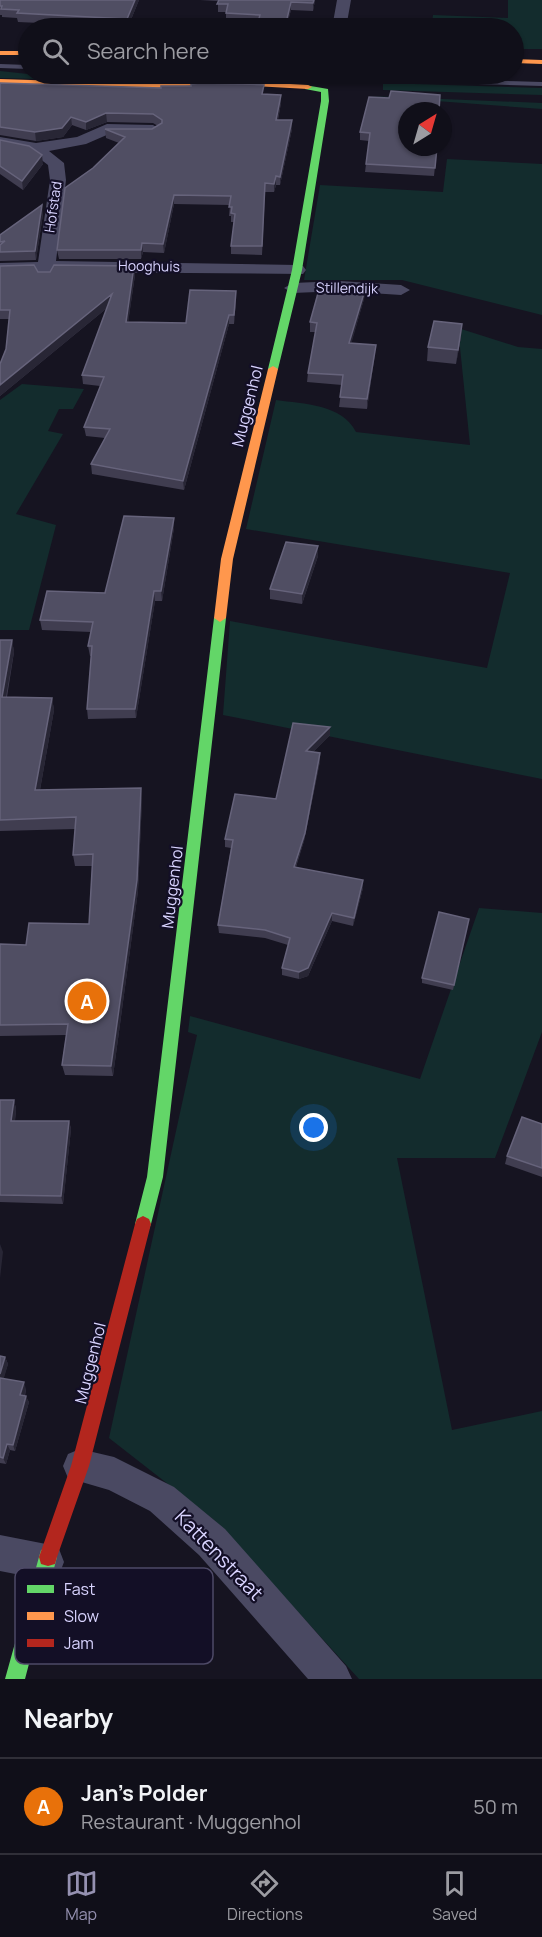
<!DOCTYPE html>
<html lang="en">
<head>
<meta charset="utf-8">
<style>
  :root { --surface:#100f19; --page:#191822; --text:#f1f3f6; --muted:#9c9ca2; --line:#302f38; --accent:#9591b1 }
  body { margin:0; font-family:Manrope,sans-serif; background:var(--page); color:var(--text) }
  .compass { position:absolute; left:398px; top:102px; width:54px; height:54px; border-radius:50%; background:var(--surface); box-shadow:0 2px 4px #0004; rotate:37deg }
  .you { position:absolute; left:314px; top:1128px; width:21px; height:21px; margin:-15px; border:4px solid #fff; border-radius:50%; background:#1a73e8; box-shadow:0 0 0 9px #1a73e833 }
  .badge { display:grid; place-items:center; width:39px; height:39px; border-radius:50%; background:var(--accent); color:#fff; font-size:20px; font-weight:700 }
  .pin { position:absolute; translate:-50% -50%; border:3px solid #fff; box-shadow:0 2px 6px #0006 }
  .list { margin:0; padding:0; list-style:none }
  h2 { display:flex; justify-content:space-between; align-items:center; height:78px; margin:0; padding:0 24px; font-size:26px }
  h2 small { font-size:20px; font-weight:400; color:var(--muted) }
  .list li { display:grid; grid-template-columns:39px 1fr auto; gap:18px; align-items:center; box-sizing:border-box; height:96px; padding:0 24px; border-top:2px solid var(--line) }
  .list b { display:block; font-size:22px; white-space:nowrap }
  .list p { margin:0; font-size:20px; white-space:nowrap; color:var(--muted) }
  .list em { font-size:20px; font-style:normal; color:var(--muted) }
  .icon { flex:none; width:33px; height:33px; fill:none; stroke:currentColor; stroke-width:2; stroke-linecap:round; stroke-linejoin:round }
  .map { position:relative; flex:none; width:542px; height:1679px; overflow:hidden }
  .search { position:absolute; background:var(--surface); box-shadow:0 2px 4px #0004; left:18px; right:18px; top:18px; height:66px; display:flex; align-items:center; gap:15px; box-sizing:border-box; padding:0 21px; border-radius:33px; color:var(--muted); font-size:22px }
  .sheet { height:174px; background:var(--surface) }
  nav { display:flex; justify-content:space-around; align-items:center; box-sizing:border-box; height:84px; border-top:2px solid var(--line); background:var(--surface); font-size:16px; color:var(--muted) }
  nav a { display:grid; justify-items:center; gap:3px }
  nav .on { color:var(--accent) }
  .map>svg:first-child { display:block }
</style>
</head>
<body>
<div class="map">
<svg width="542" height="1679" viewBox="0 0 542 1679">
  <rect width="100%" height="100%" fill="#161421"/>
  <path fill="#132c2d" d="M508 0H542V49H514V28H357L348 22 432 23 433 15 508 18Z
    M0 71 28 74 202 78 155 82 0 78Z
    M383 83 542 88V95L383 90Z
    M369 96 542 103V109Z
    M447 159 542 164V315L402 280H304L320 185 443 192Z
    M458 328 518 347 542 349V779L223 715 230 621 487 668 510 573 246 529 276 400C304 404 342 404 356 432L470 445Z
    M22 384 84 389 73 409H59L48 431 63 434 16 514 56 525 29 630H0V400Z
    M479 908 542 913V1032L495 1158H397L452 1430 542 1411V1679H359L214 1520 109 1438 197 1035 188 1032 190 1016 420 1079Z"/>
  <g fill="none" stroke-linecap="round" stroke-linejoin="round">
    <path fill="#4a4962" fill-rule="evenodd" d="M0 64 28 65V69L0 68Z
      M218 74H271L542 82V86L221 76Z"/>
    <path fill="#4a4962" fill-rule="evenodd" d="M337 0H351L346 28H332Z
      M107 124 153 125 161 130 153 135 109 134 86 144 49 151 64 163 66 180 56 261 297 265 303 266 306 270 303 274 54 272 51 279H39L37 272 0 273V263L38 262 50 180 48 165 31 152 0 147V137L36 143 77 137Z
      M340 281 401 285 410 290 401 295 340 291 293 293 284 288 293 283Z
      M80 1449 114 1457 174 1487 225 1529 346 1666 352 1679H308L199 1555 150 1511 109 1490 68 1478 63 1466 68 1454Z
      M0 1535 46 1544 59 1549 64 1562 59 1575 46 1580 0 1571Z"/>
    <path fill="#63d668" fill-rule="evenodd" d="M305 85 328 89 329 101 302 270 278 369 273 372 268 369 292 270 321 101V92L305 89Z
      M220 614 226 618 163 1177 151 1224 149 1229 143 1232 137 1229 135 1224 147 1177 214 618Z
      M48 1548 55 1550 57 1557 25 1679H5L39 1557 41 1550Z"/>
    <path fill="#ff974d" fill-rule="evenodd" d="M0 51H28V55H0Z
      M514 59 542 60V64L514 63Z
      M0 79 156 84 216 80 308 85 312 87 308 89 216 84 156 88 0 83Z
      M273 366 278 369 233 559 226 618 220 622 214 618 221 559 268 369Z"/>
    <path fill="#b3261e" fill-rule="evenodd" d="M143 1216 149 1219 151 1224 89 1466 57 1557 55 1564 48 1566 41 1564 39 1557 71 1466 135 1224 137 1219Z"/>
  </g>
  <path fill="#403d50" d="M0 0H139L128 27 18 22 17 18 2 17V15H0Z
    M200 0H315L313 11 291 10 286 28H258V23L226 21V12H218V1Z
    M0 83 264 94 281 103 278 120H292V129L280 185H276L274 192H265L262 255 231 254V246L234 222H231V216H229L230 205 174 204 164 253 143 252 141 259H59L57 250 93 168 119 143 106 138 105 129H152L158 126 153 123 107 122 86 130 72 125 63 137 36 141 0 135Z
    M369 97 437 147 434 176 365 172 369 141 360 140V132Z
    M0 140 43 164 23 190 0 174Z
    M43 214 36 260 0 261V235Z
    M0 266 38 272H50L134 266 135 275 128 322 186 323 236 291V300L234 324H229L184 490 92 474 91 464 105 438 86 436 84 427 100 386 83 384 82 375 107 308 0 396V364L6 349 9 319H0Z
    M365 290 364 299 351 343 376 345 367 409 339 407 342 385 307 382 308 373 316 332H310V322Z
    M461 337 456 364 427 361 428 347Z
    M174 518V528L162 601H155L136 718 88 719 87 709 91 656H90L88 646 91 632 42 630 40 620 105 593Z
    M318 546V556L302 604 270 599V589Z
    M0 640H12L14 652 7 697 52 698 54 710 40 790 142 799 138 891 113 1076 65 1075 62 1065 66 1035 0 1036V944L26 945 89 924 92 866H75L73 855 75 829 0 831Z
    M330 727V735L313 752 320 753V761L304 841 296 867 363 888 353 926 332 921 308 976 299 979 282 975V968L288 945 265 938 219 933 218 925 231 848 225 847V839L276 799Z
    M469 919 453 990 422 983V978Z
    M0 1100H14L16 1109 15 1121H69L71 1129 63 1204 0 1202Z
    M542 1124V1177L505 1164 507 1156Z
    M0 1356 5 1357 8 1364 3 1379 26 1389 25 1396 29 1402 15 1451 10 1450 6 1464 0 1463Z"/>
  <path fill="#282635" d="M135 0H139L128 27 127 19Z
    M314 0H315L313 11V3Z
    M291 2V10L286 28V23Z
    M281 95V103L276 128V120Z
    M106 113 107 122 86 130V122Z
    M71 117 72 125 63 137 36 141 35 132Z
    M292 120V129L280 185V177Z
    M42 155 43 164 23 190 22 181Z
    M276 176V185L274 192V184Z
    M174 195V204L164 253 163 244Z
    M42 205 43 214 36 260 35 251Z
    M142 243 143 252 141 259V250Z
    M134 266 135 275 127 331 126 322Z
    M365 290 364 299 349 352V343Z
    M236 291V300L234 324V315Z
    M112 294 113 303 0 396V385Z
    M229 315V324L184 490 183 481Z
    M462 324 461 337 456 364 458 350Z
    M376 345 375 354 367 409V399Z
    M174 518V528L162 601 161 591Z
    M318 546V556L302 604V594Z
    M154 591 155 601 136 718 135 709Z
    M12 640 14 652 4 708 2 697Z
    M52 698 54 710 38 801 35 790Z
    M330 727V735L306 759V751Z
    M320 753V761L304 841 293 874 294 867Z
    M141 788 142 799 138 891 113 1076 111 1066Z
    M363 880V888L353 926 354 918Z
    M332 913V921L308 976 299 979V972Z
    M14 1100 16 1109 14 1129 11 1121Z
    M69 1121 71 1129 63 1204 61 1196Z
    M0 1244 3 1252 0 1278Z
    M5 1357 8 1364 2 1385 0 1381V1374Z
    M24 1382 26 1389 23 1401 20 1395Z
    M26 1396 29 1402 15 1451 13 1445Z
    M7 1444 10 1450 6 1464 3 1458Z"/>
  <path fill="#504e63" stroke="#66637b" stroke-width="1.5" d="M0 0H135L127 19 17 13 19 10 1 9 2 6H0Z
    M219 0H314L313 3 291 2 286 23 258 22 260 15 226 13 228 4H217Z
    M0 83 161 88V86H191V84L200 83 243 84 264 85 262 94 281 95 276 120H292L280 177 276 176 274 184 265 183 262 246H231L235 214 231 213 232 207H229L231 196 174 195 163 244 142 243 141 250H57L65 188 93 168 125 137 105 129H152L162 123V120L153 114 106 113 86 122 71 117 62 128 35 132 0 127Z
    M391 91 440 95 439 111H407V147H437L435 168 366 164 370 133 360 132 369 97 389 98Z
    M0 140 29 146 42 155 22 181 0 166Z
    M42 205 35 251 0 252V245L5 241 0 242V235Z
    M34 265 38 272H50L54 265 134 266 126 322 186 323 190 290 236 291 234 315H229L183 481 91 464 110 429 84 427 104 377 82 375 112 294 0 385V364L6 349 10 310H0V266Z
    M320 286 365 290 349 343 376 345 367 399 340 397 343 375 308 373 317 323 310 322Z
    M434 321 462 324 458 350 428 347Z
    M124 516 174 518 161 591H154L135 709H87L92 646H88L93 622 40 620 47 591 105 593Z
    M286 542 318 546 302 594 270 589Z
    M0 640H12L2 697 52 698 35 790 141 788 137 880 111 1066 62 1065 68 1024 0 1025V944L26 945 29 923 89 924 93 854 73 855 76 817 0 820Z
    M293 723 330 727 306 751 320 753 305 833 294 867 363 880 354 918 332 913 308 968 299 972 282 968 290 938 265 930 218 925 233 840 225 839 235 794 276 799Z
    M439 912 469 919 454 985 422 978Z
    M0 1100H14L11 1121H69L61 1196 0 1195Z
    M522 1117 542 1124V1168L507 1156Z
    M0 1356 5 1357 0 1374Z
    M0 1378 24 1382 20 1395 26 1396 13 1445 7 1444 3 1458 0 1457Z"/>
  <g text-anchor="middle" stroke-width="4.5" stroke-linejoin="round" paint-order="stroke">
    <g font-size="14" fill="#d9d4ff" stroke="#130f26">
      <text transform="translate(53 207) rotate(-82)" y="5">Hofstad</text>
      <text transform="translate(149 266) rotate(1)" y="5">Hooghuis</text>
      <text transform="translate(347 288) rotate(1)" y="5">Stillendijk</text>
    </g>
    <g font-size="16" fill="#d9d4ff" stroke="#130f26">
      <text transform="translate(247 406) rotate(-76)" y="6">Muggenhol</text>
      <text transform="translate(172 887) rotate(-83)" y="6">Muggenhol</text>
      <text transform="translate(90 1363) rotate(-76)" y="6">Muggenhol</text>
    </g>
    <g font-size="20" fill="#d9d4ff" stroke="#130f26">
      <text transform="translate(219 1555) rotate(46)" y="7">Kattenstraat</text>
    </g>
  </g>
  <rect x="15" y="1568" width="198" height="96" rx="9" fill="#130f26" stroke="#4e4a67" stroke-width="1.5"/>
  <rect x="27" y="1585" width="27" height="8" fill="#63d668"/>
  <rect x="27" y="1612" width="27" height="8" fill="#ff974d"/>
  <rect x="27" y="1639" width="27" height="8" fill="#b3261e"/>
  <g font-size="16" fill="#d9d4ff">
    <text x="64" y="1595">Fast</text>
    <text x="64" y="1622">Slow</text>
    <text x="64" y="1649">Jam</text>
  </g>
</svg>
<svg class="compass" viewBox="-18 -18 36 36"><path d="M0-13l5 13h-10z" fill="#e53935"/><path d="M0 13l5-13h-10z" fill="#9c9ca2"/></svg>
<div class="you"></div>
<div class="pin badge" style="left:87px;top:1001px;background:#e8710a">A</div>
<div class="search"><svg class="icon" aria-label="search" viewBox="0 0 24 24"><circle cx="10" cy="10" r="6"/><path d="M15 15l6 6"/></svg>Search here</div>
</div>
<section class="sheet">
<h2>Nearby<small></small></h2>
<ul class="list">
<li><span class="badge" style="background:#e8710a">A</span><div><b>Jan's Polder</b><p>Restaurant · Muggenhol</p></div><em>50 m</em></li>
</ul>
</section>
<nav>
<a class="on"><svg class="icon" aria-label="map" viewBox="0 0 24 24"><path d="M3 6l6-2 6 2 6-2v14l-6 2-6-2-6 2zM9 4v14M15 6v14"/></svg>Map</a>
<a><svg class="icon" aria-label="directions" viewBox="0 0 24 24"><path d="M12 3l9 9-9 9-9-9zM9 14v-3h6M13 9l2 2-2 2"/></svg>Directions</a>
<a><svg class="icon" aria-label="saved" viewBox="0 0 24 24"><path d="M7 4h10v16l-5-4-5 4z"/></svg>Saved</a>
</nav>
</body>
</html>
